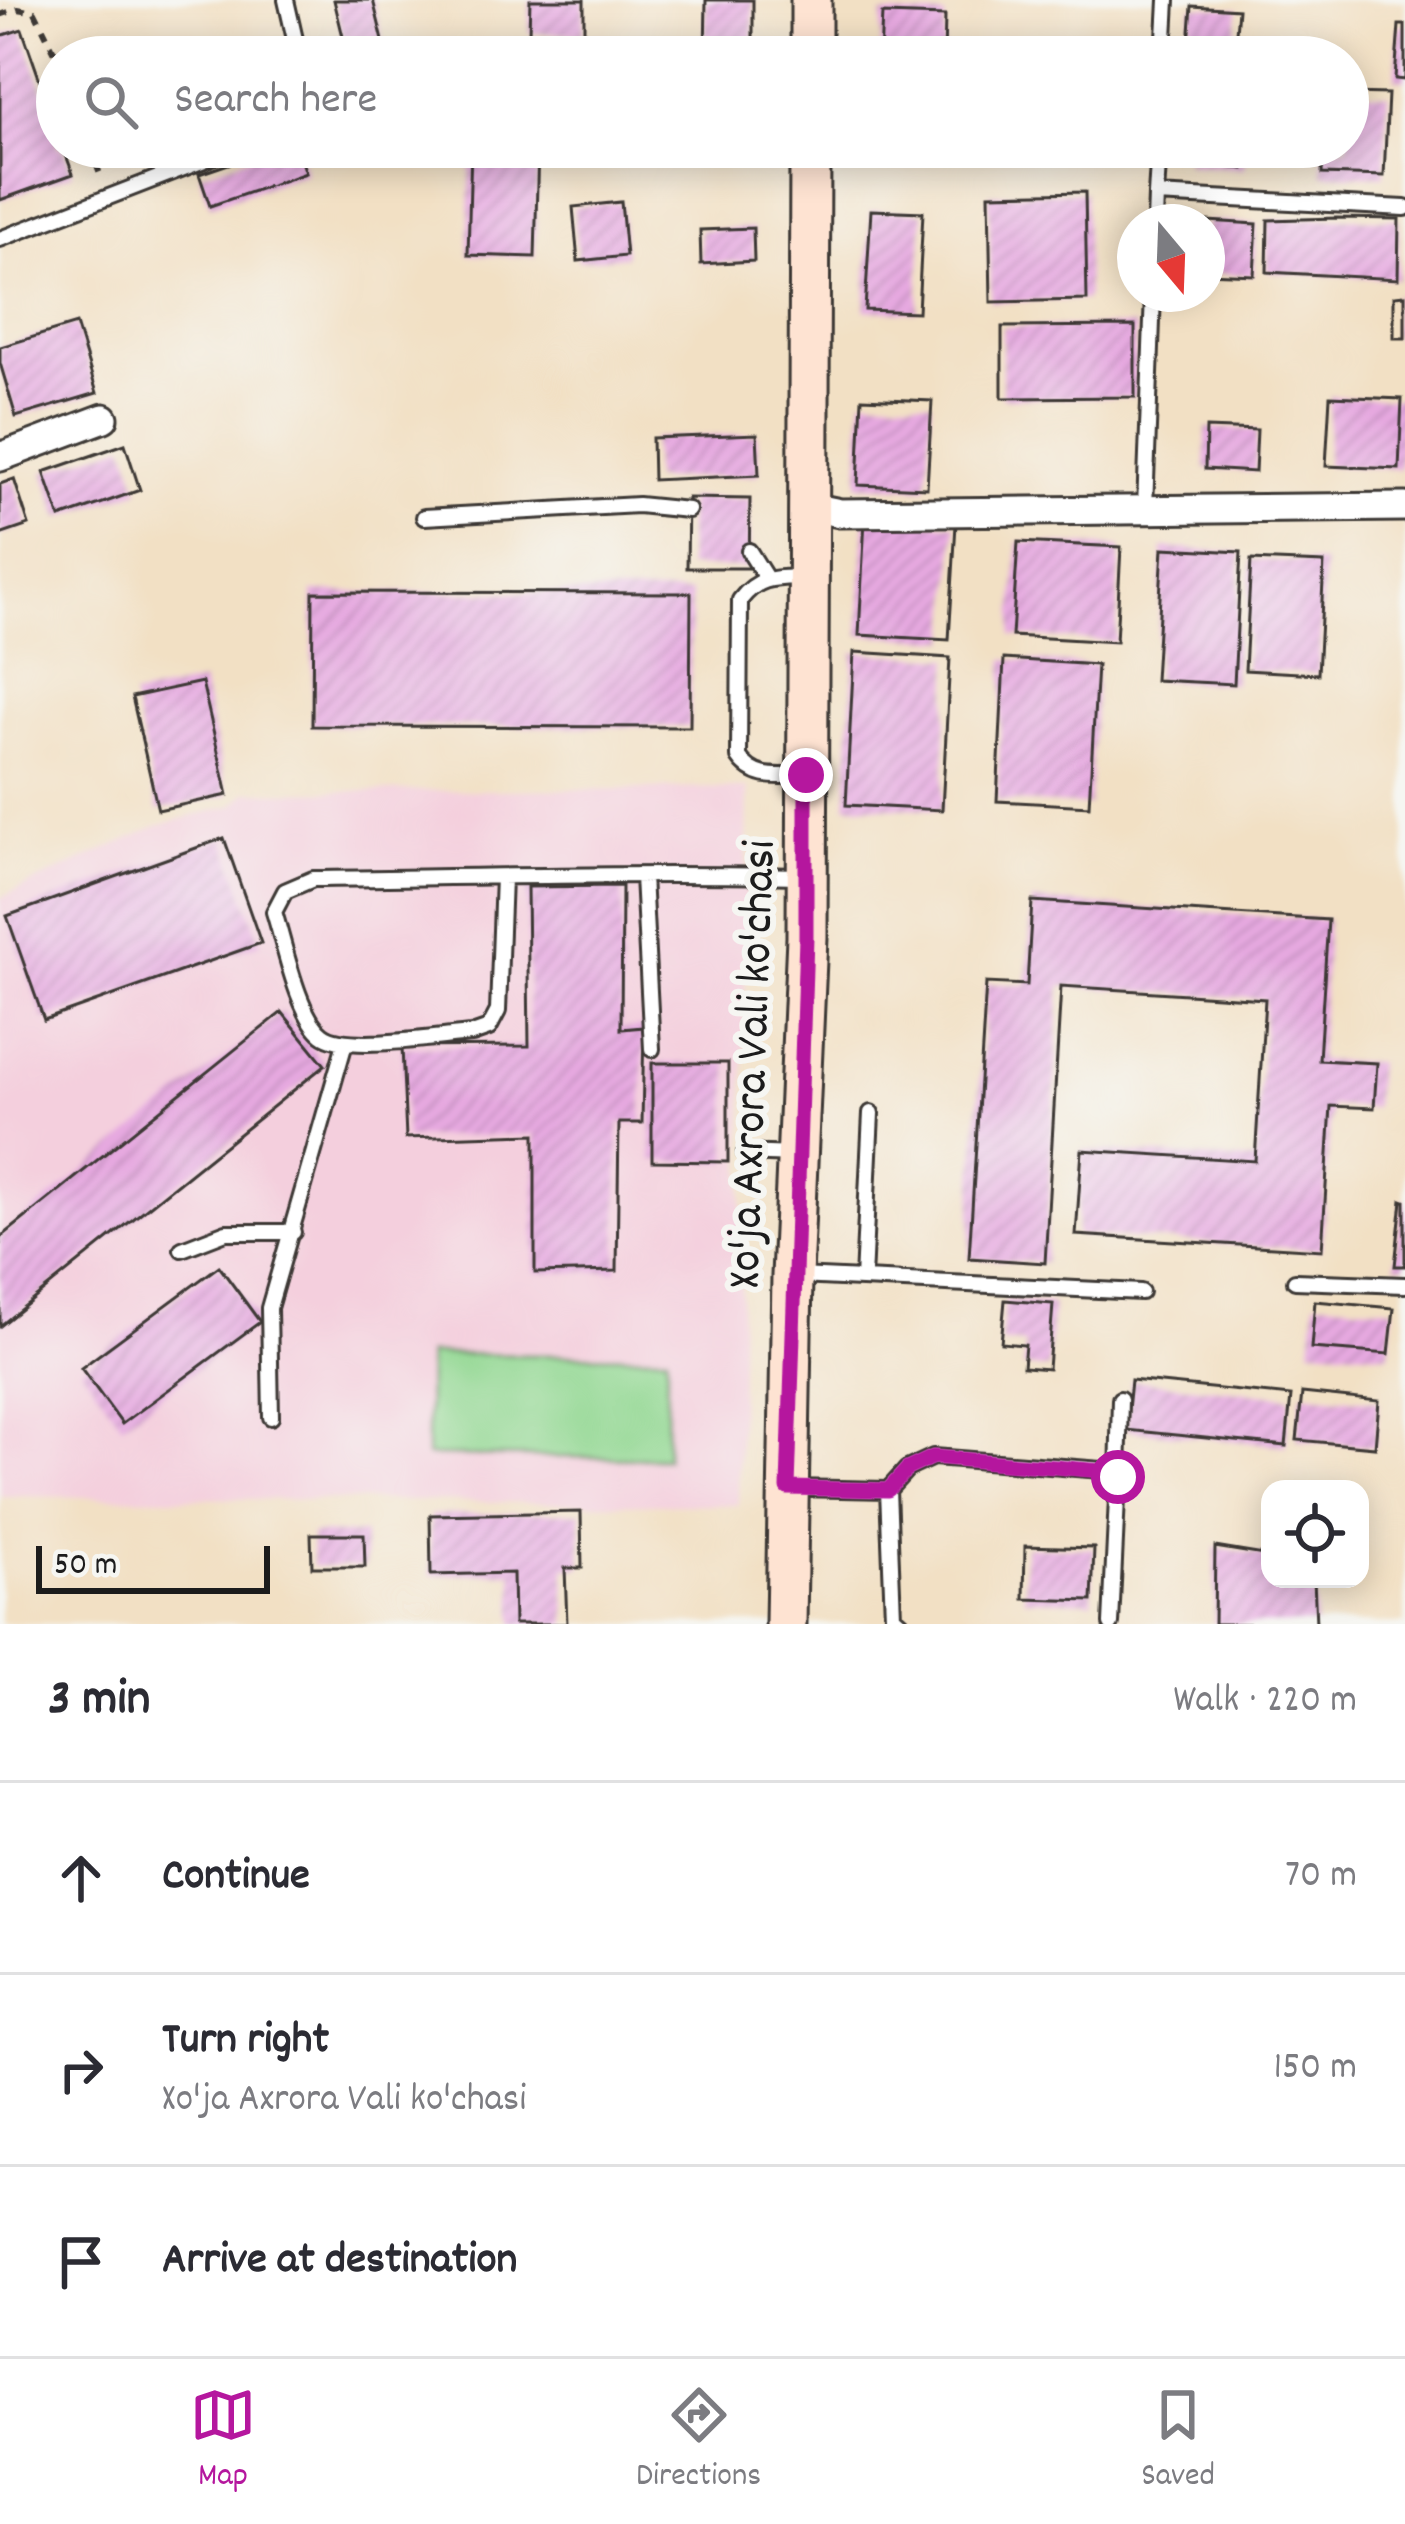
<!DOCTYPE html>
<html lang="en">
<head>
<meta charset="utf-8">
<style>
  :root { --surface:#fff; --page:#f7f7f7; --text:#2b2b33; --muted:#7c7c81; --line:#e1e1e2; --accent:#b5179e }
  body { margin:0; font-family:Dekko,sans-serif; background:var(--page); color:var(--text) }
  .controls { position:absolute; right:36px; bottom:36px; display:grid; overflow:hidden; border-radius:24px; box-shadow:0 6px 30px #0003 }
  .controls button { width:108px; height:108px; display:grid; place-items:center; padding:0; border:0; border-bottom:3px solid var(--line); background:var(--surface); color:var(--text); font:60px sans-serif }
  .compass { position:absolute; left:1117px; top:204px; width:108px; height:108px; border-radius:50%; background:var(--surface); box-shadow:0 6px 30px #0003; rotate:161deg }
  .scale { position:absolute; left:36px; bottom:30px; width:234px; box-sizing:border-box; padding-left:12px; border:6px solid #1c1c1c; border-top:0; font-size:33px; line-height:42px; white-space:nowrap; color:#1c1c1c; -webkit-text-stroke:9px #f6f6f2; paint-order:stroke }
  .stop { position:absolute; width:36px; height:36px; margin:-27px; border:9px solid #b5179e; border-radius:50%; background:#fff }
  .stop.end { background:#b5179e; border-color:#fff; box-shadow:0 3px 12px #0008 }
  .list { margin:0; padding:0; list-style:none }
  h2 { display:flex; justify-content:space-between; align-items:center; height:156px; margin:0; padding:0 48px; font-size:51px }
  h2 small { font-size:39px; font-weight:400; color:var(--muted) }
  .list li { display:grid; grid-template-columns:78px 1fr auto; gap:36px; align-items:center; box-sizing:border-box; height:192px; padding:0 48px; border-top:3px solid var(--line) }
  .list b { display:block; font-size:45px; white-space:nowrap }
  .list p { margin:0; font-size:39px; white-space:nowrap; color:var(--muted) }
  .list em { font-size:39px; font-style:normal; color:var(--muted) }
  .icon { flex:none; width:66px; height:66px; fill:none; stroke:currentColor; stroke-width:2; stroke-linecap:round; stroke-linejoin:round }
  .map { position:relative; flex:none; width:1405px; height:1624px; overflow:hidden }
  .search { position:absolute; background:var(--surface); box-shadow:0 6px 30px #0003; left:36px; right:36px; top:36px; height:132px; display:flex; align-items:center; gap:30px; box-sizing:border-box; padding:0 42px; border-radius:66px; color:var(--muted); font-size:45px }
  .sheet { height:732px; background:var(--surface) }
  nav { display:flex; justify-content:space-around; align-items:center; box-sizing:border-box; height:168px; border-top:3px solid var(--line); background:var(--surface); font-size:33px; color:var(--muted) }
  nav a { display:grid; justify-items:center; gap:6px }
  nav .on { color:var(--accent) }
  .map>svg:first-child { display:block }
</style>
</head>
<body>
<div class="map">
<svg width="1405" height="1624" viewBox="0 0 1405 1624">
  <defs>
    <pattern id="building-hatch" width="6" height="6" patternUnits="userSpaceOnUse" patternTransform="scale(3)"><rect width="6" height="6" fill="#e6a9e0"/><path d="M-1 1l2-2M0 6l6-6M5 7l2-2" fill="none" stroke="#c591c0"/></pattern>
  </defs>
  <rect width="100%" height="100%" fill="#f6f6f2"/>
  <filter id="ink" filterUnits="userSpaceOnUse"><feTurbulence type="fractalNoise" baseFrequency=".00833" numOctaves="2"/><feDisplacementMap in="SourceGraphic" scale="24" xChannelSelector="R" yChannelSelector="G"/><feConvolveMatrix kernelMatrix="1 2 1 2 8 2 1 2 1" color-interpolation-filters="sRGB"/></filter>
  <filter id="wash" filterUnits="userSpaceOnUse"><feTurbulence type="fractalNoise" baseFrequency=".004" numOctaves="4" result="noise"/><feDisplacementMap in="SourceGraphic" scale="48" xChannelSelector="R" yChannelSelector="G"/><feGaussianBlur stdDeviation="2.7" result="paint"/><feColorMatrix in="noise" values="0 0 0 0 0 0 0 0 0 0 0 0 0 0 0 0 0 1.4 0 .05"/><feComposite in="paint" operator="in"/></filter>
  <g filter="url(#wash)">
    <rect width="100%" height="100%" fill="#f2e0c4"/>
    <path fill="#f4cfdd" d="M748 788 738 1505 0 1496V898L159 825 234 805 247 792Z"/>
    <path fill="#91d791" stroke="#567a56" stroke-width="3" d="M428 1354 667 1356 666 1458 427 1456Z"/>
    <g id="blocks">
      <path fill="url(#building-hatch)" d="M334 0H373L387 57H348Z
        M530 0H584V34L529 33Z
        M706 0H753V56H705Z
        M1192 6 1238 9 1234 57H1188Z
        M882 14 945 16 944 57H880Z
        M1399 25H1405V80L1395 79Z
        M22 29 57 129V147H63L73 174 0 200V36Z
        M1348 93 1388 94 1384 176 1322 174 1323 147H1348Z
        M278 147H297L306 173 210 206 199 174Z
        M471 147H538L535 257 468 255Z
        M1188 147H1246L1244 169 1186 164Z
        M1085 192 1087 300 991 302 989 194Z
        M621 202 626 256 578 261 573 207Z
        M871 210 923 212 918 312 865 310Z
        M1337 218 1399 219 1398 279 1267 272 1268 220Z
        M1207 221 1257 224 1254 275 1207 273Z
        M753 228 754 261 701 264 700 230Z
        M1405 295V338H1394V296Z
        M76 324 97 393 16 417 0 363V347Z
        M1135 326V397L1002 398V327Z
        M1330 396 1402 399 1399 469 1326 466Z
        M862 398 932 401 927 488 858 485Z
        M1206 428 1257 430 1255 472 1205 469Z
        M757 434 759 475 653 480 652 438Z
        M125 444 140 490 60 518 44 472Z
        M14 479 29 525 0 535V484Z
        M688 498 750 499 749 568H687Z
        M865 519 956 524 949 640 859 635Z
        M1018 542 1121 547 1116 642 1012 636Z
        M1163 548 1241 552 1234 684 1155 680Z
        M1251 560 1324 563 1318 674 1245 670Z
        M313 592 691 593 690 727 312 726Z
        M854 652 950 658 942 810 846 805Z
        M1004 659 1097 665 1089 806 997 801Z
        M202 682 228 795 158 810 132 697Z
        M224 838 261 943 44 1020 7 916Z
        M622 886 621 1029 644 1027 642 1123H619L617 1271 535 1273V1134L406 1138 402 1047 529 1046 527 887Z
        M1032 901 1328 920 1319 1060 1377 1063 1374 1108 1331 1106 1322 1250 1076 1235 1082 1150 1255 1161 1265 999 1061 986 1045 1263 969 1258 986 983 1027 985Z
        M282 1012 325 1065 0 1326V1238Z
        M652 1063H728V1162L652 1161Z
        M1402 1200 1405 1201V1266H1395Z
        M219 1266 260 1322 122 1424 81 1368Z
        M1005 1300 1053 1304 1048 1369 1023 1367 1025 1345 1001 1343Z
        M1315 1301 1394 1308 1389 1354 1311 1348Z
        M1131 1380 1291 1396 1286 1446 1126 1430Z
        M1302 1393 1379 1401 1375 1447 1297 1440Z
        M581 1512 582 1568H565L567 1624H514L513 1573 431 1575 430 1515Z
        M311 1534H364L365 1567H312Z
        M1025 1546 1094 1548 1092 1601 1024 1599Z
        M1215 1547 1270 1556V1579H1314L1316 1624H1214Z"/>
    </g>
  </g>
  <g filter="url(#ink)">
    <use href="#blocks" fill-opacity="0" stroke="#3c3935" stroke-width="3"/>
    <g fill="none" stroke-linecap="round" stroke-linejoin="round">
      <g stroke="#3c3935" stroke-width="20">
        <path id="service" d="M286 0 299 57
          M1164 57 1167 0
          M1159 147 1156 195 1405 208
          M1155 222 1156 195
          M0 239 238 147
          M1145 508 1153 294
          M424 517 638 505 688 510
          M749 551 766 578
          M805 775C778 776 755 781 739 757L740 600C759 575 777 578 806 577
          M643 876 652 1049
          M503 877 498 1011 489 1028 472 1034C440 1036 345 1053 322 1034 298 1015 284 943 274 912L285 891 313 879C476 877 639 873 801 876
          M745 1153 794 1155
          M182 1249 226 1232H293
          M798 1276 1141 1292
          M863 1279 871 1113
          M1295 1281 1405 1285
          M271 1417 269 1308 345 1043
          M1118 1477 1120 1399
          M793 1488 888 1490 893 1616 902 1624
          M888 1490 907 1469 933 1457 1102 1470 1118 1477 1111 1624"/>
      </g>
      <g stroke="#3c3935" stroke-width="33">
        <path id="minor" d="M0 457 104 418
          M806 506 840 513 1405 507"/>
      </g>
      <g stroke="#3c3935" stroke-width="45">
        <path id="secondary" d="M811 57V0
          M786 1624 792 1276 807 937 810 147"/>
      </g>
      <path stroke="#3c3935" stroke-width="6" stroke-dasharray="9 9" stroke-linecap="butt" d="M0 15 18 9 35 12 57 57
        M90 147 101 177"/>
      <use href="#service" stroke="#fff" stroke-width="14"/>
      <use href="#minor" stroke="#fff" stroke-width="27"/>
      <use href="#secondary" stroke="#fee3d2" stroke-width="39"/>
    </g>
  </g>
  <g fill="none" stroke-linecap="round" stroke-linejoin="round" filter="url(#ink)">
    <path stroke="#b5179e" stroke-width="15" d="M806 775V937L788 1488 888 1490 907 1469 933 1457 1102 1471 1118 1477"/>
  </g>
  <g text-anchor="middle" stroke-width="12" stroke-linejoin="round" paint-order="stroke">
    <g font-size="48" fill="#1c1c1c" stroke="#f6f6f2">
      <text transform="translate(748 1064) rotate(-88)" y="17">Xo'ja Axrora Vali ko'chasi</text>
    </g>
  </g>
</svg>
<div class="controls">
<button><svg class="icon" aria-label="locate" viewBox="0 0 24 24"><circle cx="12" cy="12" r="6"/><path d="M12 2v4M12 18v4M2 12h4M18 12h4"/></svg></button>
</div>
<svg class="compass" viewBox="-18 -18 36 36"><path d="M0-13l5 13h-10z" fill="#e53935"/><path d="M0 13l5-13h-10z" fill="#7c7c81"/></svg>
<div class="scale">50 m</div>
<div class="stop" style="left:1118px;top:1477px"></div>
<div class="stop end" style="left:806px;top:775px"></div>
<div class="search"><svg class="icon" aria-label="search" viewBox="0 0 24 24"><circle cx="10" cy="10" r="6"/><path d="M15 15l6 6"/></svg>Search here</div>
</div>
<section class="sheet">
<h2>3 min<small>Walk · 220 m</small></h2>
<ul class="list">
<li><svg class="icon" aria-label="ahead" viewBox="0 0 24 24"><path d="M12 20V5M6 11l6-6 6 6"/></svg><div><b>Continue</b></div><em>70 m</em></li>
<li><svg class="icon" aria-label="right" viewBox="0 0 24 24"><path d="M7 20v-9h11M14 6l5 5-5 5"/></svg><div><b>Turn right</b><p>Xo'ja Axrora Vali ko'chasi</p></div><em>150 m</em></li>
<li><svg class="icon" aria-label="arrive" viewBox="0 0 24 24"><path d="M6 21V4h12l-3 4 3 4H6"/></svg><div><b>Arrive at destination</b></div></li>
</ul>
</section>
<nav>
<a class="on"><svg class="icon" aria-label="map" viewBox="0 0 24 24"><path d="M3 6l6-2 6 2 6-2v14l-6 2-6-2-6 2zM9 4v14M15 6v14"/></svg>Map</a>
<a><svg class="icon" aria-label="directions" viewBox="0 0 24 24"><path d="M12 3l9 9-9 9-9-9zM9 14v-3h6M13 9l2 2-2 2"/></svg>Directions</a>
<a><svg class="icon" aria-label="saved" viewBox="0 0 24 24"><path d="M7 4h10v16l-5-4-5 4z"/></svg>Saved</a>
</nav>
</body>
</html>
